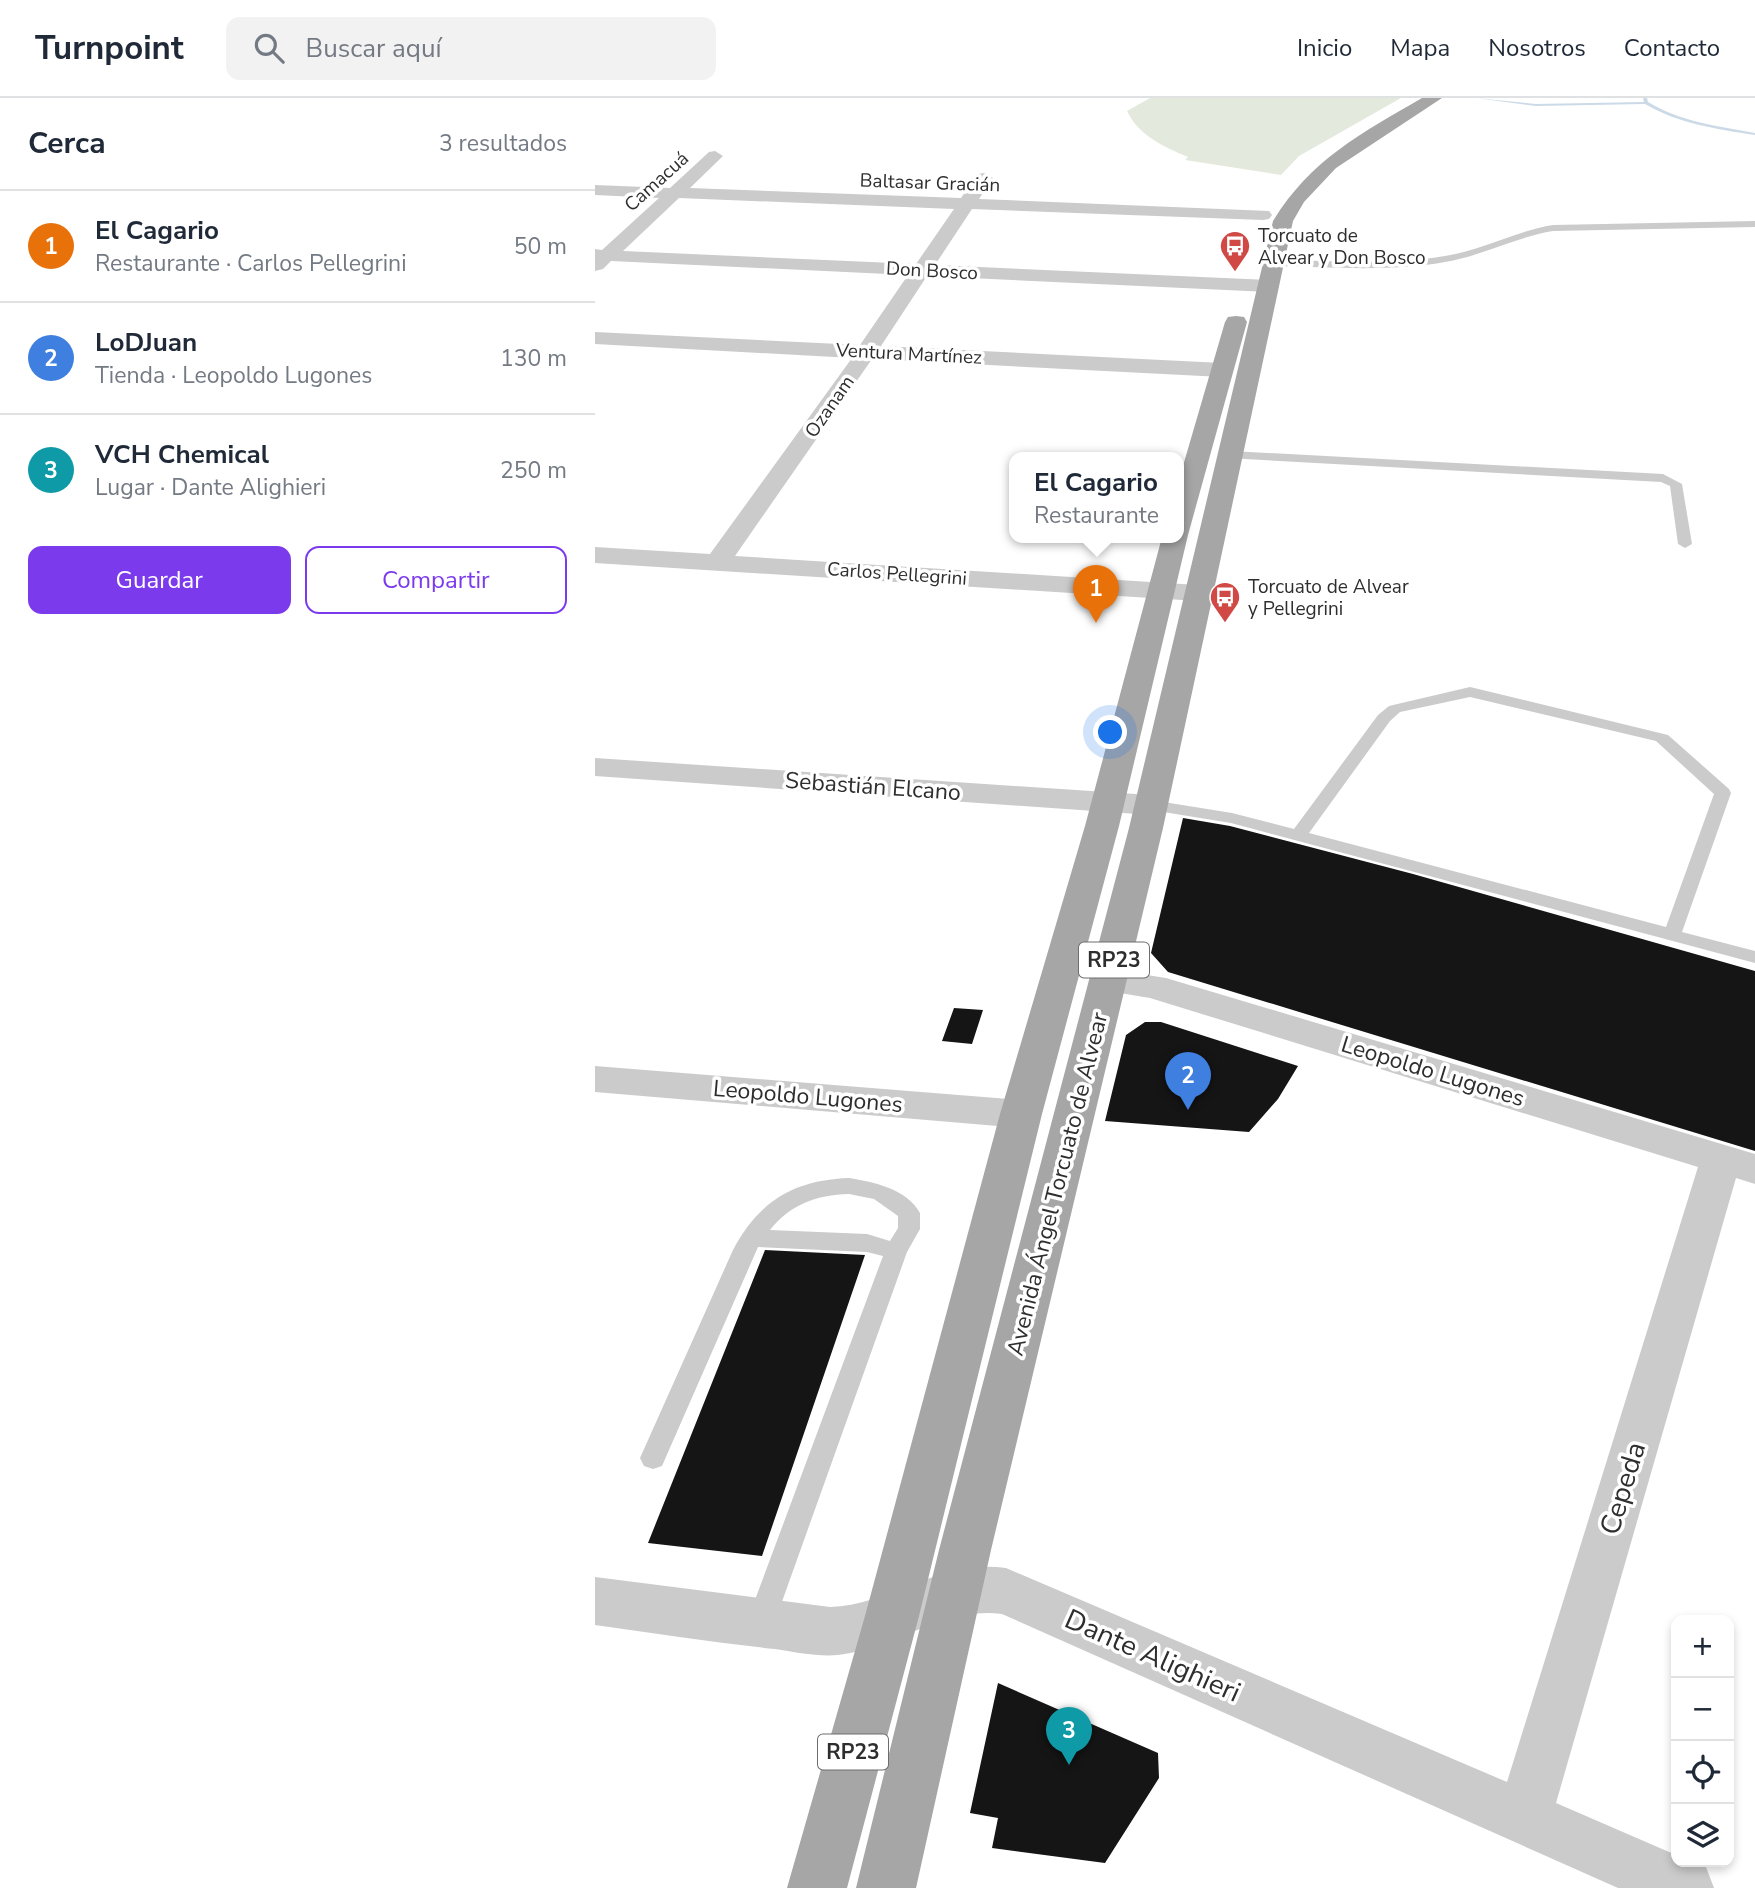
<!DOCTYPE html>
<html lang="es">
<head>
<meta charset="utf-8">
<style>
  :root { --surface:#fff; --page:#f2f2f3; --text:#1f2937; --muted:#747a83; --line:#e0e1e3; --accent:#7c3aed }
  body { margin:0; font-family:"Nunito Sans",sans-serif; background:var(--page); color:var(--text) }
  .controls { position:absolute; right:21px; bottom:21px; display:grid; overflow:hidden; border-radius:14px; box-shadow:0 4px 10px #0003 }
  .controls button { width:63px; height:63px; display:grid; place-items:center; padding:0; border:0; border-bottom:2px solid var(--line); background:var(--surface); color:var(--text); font:35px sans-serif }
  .you { position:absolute; left:516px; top:635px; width:24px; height:24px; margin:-18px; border:5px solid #fff; border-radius:50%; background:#1a73e8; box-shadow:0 0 0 10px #1a73e833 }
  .badge { display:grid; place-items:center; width:46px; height:46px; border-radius:50%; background:var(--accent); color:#fff; font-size:23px; font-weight:700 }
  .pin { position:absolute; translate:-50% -58px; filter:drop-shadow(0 2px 4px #0008) }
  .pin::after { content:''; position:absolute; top:37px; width:24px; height:21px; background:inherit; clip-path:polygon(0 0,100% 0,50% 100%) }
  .popup { position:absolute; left:414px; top:354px; width:175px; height:91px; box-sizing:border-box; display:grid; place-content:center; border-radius:14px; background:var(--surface); filter:drop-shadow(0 2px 5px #0005); font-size:23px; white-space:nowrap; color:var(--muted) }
  .popup b { font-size:26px; color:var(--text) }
  .popup::after { content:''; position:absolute; left:50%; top:100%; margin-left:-14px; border:14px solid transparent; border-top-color:var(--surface) }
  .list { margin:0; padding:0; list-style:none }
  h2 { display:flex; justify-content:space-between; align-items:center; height:91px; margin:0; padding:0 28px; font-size:30px }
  h2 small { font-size:23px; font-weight:400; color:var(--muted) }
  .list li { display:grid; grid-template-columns:46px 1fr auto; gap:21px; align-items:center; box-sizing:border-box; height:112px; padding:0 28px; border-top:2px solid var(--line) }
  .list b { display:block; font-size:26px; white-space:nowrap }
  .list p { margin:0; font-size:23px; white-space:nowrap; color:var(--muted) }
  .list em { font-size:23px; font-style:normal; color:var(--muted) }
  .actions { display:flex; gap:14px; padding:21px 28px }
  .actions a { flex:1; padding:16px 0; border:2px solid var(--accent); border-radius:14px; text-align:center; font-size:24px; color:var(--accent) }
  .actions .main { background:var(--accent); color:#fff }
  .icon { flex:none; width:38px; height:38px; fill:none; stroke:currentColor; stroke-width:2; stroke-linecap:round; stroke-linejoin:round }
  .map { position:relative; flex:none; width:1160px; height:1790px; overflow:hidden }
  header { display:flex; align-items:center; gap:42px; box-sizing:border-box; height:98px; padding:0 35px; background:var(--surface); border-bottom:2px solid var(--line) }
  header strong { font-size:33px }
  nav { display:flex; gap:38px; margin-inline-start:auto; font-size:24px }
  .search { width:490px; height:63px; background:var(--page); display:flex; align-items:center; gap:18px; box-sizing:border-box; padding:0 24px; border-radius:14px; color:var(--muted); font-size:26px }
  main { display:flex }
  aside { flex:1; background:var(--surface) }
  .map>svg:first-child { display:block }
</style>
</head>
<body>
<header>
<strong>Turnpoint</strong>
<div class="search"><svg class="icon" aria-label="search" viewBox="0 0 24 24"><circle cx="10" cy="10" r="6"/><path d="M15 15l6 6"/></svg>Buscar aquí</div>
<nav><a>Inicio</a><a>Mapa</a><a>Nosotros</a><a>Contacto</a></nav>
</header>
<main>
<aside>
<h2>Cerca<small>3 resultados</small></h2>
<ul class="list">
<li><span class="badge" style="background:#e8710a">1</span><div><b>El Cagario</b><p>Restaurante · Carlos Pellegrini</p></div><em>50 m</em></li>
<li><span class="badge" style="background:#3f7fe0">2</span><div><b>LoDJuan</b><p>Tienda · Leopoldo Lugones</p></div><em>130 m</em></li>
<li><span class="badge" style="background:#0f9aa8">3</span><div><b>VCH Chemical</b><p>Lugar · Dante Alighieri</p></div><em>250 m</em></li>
</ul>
<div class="actions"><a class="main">Guardar</a><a>Compartir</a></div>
</aside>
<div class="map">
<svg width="1160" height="1790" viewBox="0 0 1160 1790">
  <rect width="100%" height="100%" fill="#fff"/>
  <path fill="#e3eadd" d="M555 0H806L704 58 686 77 590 62 593 59C569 49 543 37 532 13Z"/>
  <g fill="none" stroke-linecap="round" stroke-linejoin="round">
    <path fill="#ccdae7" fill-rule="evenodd" d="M881 0 941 6 1049 4 1048 0H1052L1053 4C1086 24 1123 28 1160 35V37C1122 31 1084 26 1050 6L941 8Z"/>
  </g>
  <path fill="#151515" d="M588 720 635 728 818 776 1160 873V1053L573 874 556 855Z
    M359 910 388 912 377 946 347 943Z
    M550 924H566L703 968 683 1001 654 1034 510 1023 531 937Z
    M170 1152 270 1157 167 1458 53 1445Z
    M403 1585 563 1655 564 1680 510 1765 397 1750 403 1720 375 1715Z"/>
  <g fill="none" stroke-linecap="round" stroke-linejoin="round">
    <path fill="#cbcbcb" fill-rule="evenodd" d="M1160 123V129L958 133C921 139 887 158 850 164 794 174 736 169 679 168L674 165 679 162C736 162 794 168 850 158 887 152 921 133 958 127Z
      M635 353 1068 376 1087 386 1097 446 1090 450 1083 446 1075 388 1066 384 631 360 629 357Z
      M875 589 1073 637 1134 691 1136 695 1087 834 1160 853V865L636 725 556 712 548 707 556 702 637 715 699 731 783 617 794 608ZM875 599 1061 643 1119 696 1071 829 714 735 795 623 805 614Z
      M254 1080C279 1084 312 1091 325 1115V1131L312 1154 179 1526 175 1535 165 1539 155 1535 151 1526 288 1158 272 1154 163 1149 67 1368 58 1371 49 1368 45 1360 138 1152C164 1103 199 1082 254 1080ZM254 1096 279 1101 303 1118V1130L295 1143 272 1136 175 1132C196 1106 221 1097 254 1096Z"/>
    <path fill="#cbcbcb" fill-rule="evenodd" d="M120 53 128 58 95 90 366 100 383 76 389 75 398 80 384 101 674 113 677 117 674 121 668 122 377 111 340 167 674 182 681 184 684 188 681 192 674 194 332 178 286 248 627 265 635 267 638 272 635 277 627 279 277 261 140 458 603 487 613 489 617 495 613 501 603 503 0 465V449L115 456 257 260 0 246V234L265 247 313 177 16 163 8 171 0 173V151L7 152 64 100 0 97V87L75 90 114 54ZM84 100 359 111 321 166 28 153Z
      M0 660 556 697 567 700 572 707 567 714 556 717 0 678Z
      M514 871 571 880 1160 1056V1086L1141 1080 961 1705 1081 1757V1764H1097L1111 1769 1119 1790H1023L407 1516C347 1508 301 1551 243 1557 223 1559 200 1554 180 1551 120 1545 60 1535 0 1527V1479L235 1509C299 1507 341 1461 411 1470L912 1684 1103 1069 555 900 501 891 496 883 501 875Z
      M0 968 426 1002 440 1006 446 1016 440 1026 426 1030 0 994Z"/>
    <path fill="#a6a6a6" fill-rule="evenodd" d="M827 0H847L741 70 709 104 698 123 568 730 396 1452 321 1790H261L344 1452 534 730 678 123C716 61 767 35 827 0Z
      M641 218 649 219 652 224 593 437 524 728 447 1016 324 1518 252 1790H192L270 1518 405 1016 490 728 567 439H583V385L630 224 633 219Z"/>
  </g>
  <defs>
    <g id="bus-pin" transform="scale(1.575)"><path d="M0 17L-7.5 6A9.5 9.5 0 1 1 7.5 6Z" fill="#d04945" stroke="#fff"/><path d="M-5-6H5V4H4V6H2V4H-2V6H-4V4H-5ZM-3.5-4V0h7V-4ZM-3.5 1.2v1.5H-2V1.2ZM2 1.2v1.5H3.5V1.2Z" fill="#fff"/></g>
  </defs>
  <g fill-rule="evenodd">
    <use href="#bus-pin" x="640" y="148"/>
    <use href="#bus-pin" x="630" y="499"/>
  </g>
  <g text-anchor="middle" stroke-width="7" stroke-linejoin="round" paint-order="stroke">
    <g font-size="19" fill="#2e2e2e" stroke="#fff">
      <text transform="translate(61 83) rotate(-42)" y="7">Camacuá</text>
      <text transform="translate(335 84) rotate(2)" y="7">Baltasar Gracián</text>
      <text transform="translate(337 172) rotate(3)" y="7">Don Bosco</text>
      <text transform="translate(314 255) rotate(3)" y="7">Ventura Martínez</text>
      <text transform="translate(234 308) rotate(-55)" y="7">Ozanam</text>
      <text transform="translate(302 475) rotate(4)" y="7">Carlos Pellegrini</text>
    </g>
    <g font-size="19" fill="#2e2e2e" stroke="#fff" text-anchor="start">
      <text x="663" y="144">Torcuato de<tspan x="663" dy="22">Alvear y Don Bosco</tspan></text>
      <text x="653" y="495">Torcuato de Alvear<tspan x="653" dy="22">y Pellegrini</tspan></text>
    </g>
    <g fill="#fff" stroke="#6d6d6d" stroke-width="2">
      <rect x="484" y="844.5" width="70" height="35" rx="5"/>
      <rect x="223" y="1636.5" width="70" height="35" rx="5"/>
    </g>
    <g font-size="21" font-weight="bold" fill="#2e2e2e">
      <text x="519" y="869">RP23</text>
      <text x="258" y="1661">RP23</text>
    </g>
    <g font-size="23" fill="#2e2e2e" stroke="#fff">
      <text transform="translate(278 688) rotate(4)" y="8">Sebastián Elcano</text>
      <text transform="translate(838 973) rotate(17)" y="8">Leopoldo Lugones</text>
      <text transform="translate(213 998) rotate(5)" y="8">Leopoldo Lugones</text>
      <text transform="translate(462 1086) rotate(-76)" y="8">Avenida Ángel Torcuato de Alvear</text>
    </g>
    <g font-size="28" fill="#2e2e2e" stroke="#fff">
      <text transform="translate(1027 1390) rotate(-73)" y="10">Cepeda</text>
      <text transform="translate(558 1557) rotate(24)" y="10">Dante Alighieri</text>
    </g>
  </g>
</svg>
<div class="controls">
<button>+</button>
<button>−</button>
<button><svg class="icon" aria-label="locate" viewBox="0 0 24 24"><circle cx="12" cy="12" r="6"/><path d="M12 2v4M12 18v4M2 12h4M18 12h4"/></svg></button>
<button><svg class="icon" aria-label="layers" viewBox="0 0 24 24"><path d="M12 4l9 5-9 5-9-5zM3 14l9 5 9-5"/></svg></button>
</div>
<div class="you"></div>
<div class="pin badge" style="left:501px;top:525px;background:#e8710a">1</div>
<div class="popup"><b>El Cagario</b>Restaurante</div>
<div class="pin badge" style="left:593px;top:1012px;background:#3f7fe0">2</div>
<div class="pin badge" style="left:474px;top:1667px;background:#0f9aa8">3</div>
</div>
</main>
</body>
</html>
